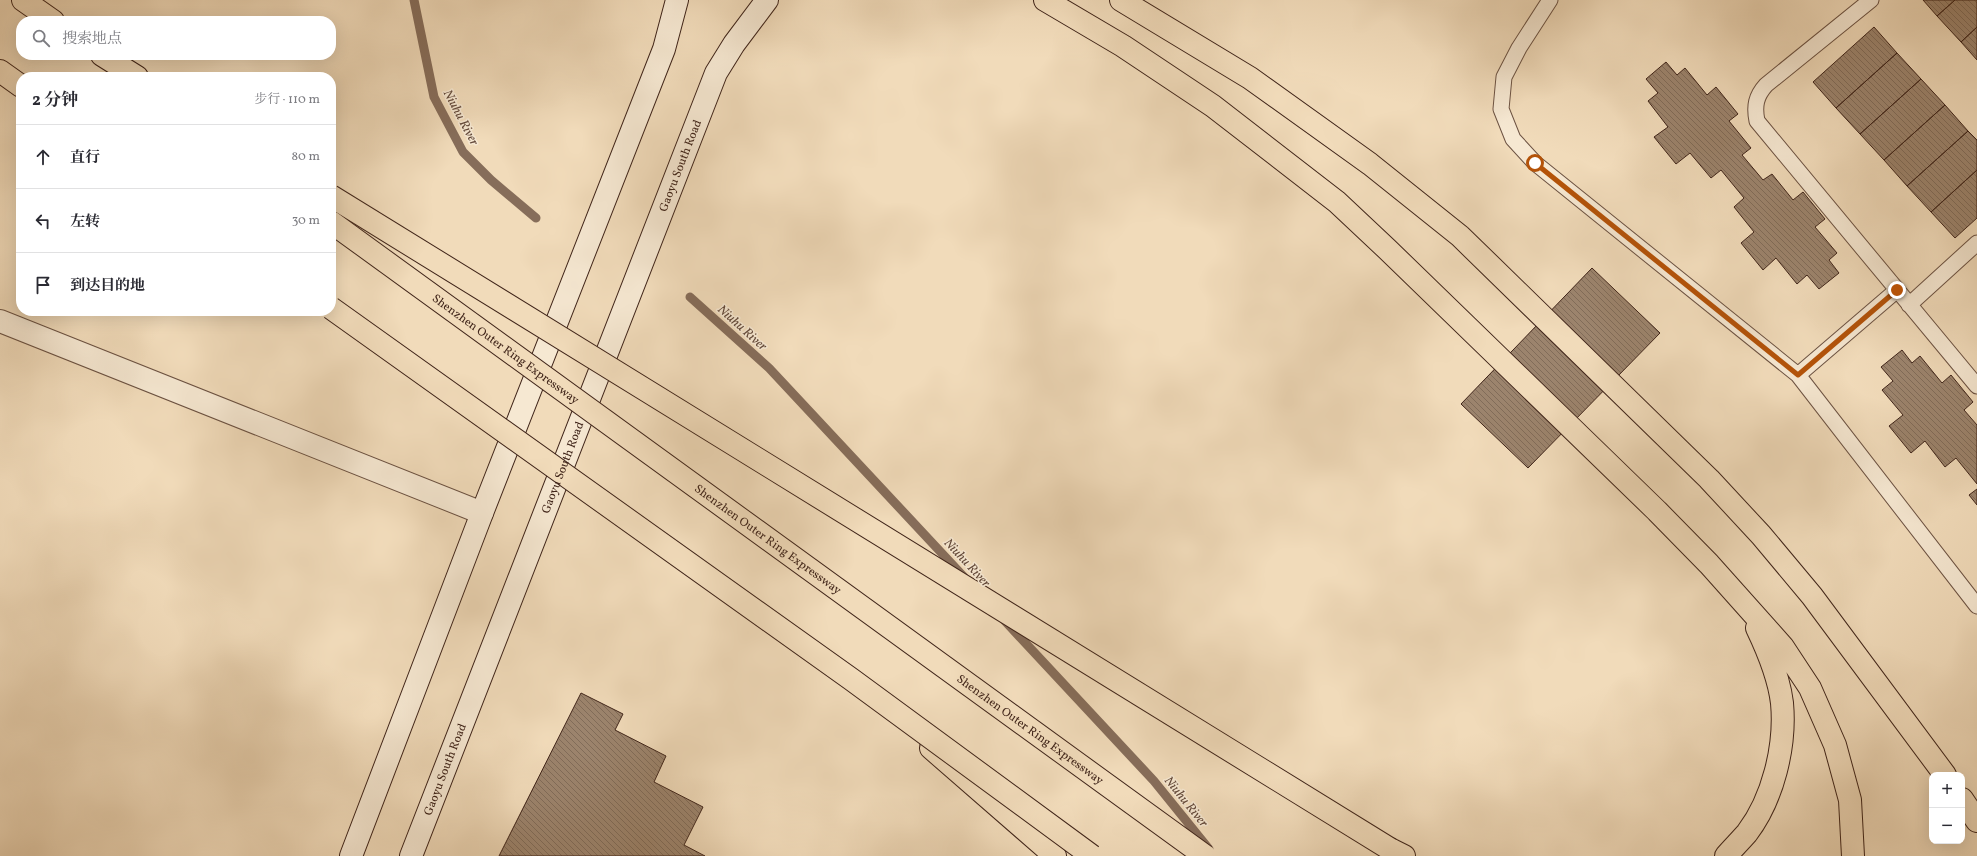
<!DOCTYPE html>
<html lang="zh">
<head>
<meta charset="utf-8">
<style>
  :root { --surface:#fff; --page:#f7f7f7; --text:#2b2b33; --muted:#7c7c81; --line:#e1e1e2 }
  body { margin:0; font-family:Vollkorn,"Noto Serif SC",serif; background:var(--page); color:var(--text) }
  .controls { position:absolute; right:12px; bottom:12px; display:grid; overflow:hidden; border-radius:8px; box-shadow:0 4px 16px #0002 }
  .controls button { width:36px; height:36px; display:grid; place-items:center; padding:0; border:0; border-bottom:1px solid var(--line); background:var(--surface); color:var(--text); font:20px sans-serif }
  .stop { position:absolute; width:12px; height:12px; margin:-9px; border:3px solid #b45309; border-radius:50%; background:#fff }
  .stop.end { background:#b45309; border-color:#fff; box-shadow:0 1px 4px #0008 }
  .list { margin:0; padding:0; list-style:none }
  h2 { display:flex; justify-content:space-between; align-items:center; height:52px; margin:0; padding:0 16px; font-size:17px }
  h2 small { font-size:13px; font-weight:400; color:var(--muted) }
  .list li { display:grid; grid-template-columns:26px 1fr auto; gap:12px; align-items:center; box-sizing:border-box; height:64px; padding:0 16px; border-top:1px solid var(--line) }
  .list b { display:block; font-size:15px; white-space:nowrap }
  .list em { font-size:13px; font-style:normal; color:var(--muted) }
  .icon { flex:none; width:22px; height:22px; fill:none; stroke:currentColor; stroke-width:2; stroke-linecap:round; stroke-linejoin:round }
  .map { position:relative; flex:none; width:1977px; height:856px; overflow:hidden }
  .search { position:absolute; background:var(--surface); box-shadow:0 4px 16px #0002; left:16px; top:16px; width:320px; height:44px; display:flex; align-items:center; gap:10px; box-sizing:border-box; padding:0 14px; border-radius:16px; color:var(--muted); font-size:15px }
  .panel { position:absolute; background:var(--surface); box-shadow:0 4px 16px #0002; left:16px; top:72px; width:320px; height:244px; border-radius:16px }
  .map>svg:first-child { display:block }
</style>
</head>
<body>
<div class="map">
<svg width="1977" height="856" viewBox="0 0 1977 856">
  <defs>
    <pattern id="building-back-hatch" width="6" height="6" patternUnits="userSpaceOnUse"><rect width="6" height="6" fill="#9c846d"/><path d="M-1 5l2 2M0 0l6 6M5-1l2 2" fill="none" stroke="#816c59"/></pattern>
  </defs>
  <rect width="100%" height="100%" fill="#f1dbba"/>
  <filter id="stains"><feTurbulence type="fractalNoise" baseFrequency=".005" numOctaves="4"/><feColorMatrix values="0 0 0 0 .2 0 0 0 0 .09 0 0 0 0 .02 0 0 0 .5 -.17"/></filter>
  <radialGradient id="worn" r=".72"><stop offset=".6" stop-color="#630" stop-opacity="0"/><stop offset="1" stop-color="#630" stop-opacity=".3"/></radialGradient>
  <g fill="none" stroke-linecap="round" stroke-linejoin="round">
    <path stroke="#866d5a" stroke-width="9" d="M414 0 434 97 463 152 491 180 536 218
      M690 297 769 368 964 577
      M1004 620 1154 781 1209 849"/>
  </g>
  <path fill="url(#building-back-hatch)" stroke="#40251a" d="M1923 0H1955L1937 16Z
    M1955 0H1977V27L1961 42 1937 16Z
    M1874 27 1897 53 1836 108 1813 82Z
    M1977 27V60L1961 42Z
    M1897 53 1921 79 1860 134 1836 108Z
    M1666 62 1677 75 1685 68 1707 95 1716 87 1738 114 1729 121 1751 148 1742 155 1763 180 1772 174 1793 200 1803 192 1825 219 1815 227 1837 253 1829 260 1839 273 1819 289 1807 275 1797 284 1776 258 1763 270 1741 243 1754 232 1734 207 1744 198 1721 170 1711 178 1690 153 1676 164 1654 137 1668 127 1648 101 1658 93 1646 79Z
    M1921 79 1945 105 1884 160 1860 134Z
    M1945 105 1968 131 1907 186 1884 160Z
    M1968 131 1977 140V170L1931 212 1907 186Z
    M1977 170V218L1955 238 1931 212Z
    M1592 268 1660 333 1528 468 1461 404Z
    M1902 350 1912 363 1920 356 1942 383 1951 375 1973 402 1964 410 1977 425V484L1956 458 1945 467 1925 441 1911 453 1889 426 1903 415 1882 390 1893 381 1881 367Z
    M1977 489V505L1969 495Z
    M581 693 623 714 615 730 666 756 654 782 703 807 684 845 705 856H499Z"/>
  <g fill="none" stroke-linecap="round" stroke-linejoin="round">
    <g stroke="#6c5242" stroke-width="17">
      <path id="lane" d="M1550 0 1519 48 1504 77 1501 109 1513 139 1535 163 1798 375 1977 606
        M1871 0 1766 85C1756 96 1754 106 1757 121L1977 386
        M1909 305 1977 243
        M1798 375 1897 290"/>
    </g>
    <g stroke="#6c5242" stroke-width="24">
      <path id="street" d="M0 321 482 513"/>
    </g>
    <g stroke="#40251a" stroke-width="24">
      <g id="secondary">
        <path d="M351 856 482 513 664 49 677 0"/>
        <path id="s1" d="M411 856 716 73 734 44 767 0"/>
      </g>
    </g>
    <g stroke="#40251a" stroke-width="24">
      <path id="highway" d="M23 0 53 21
        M1045 0 1123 46 1213 106 1337 202 1387 249 1657 511 1709 564 1783 647 1810 688 1835 745 1850 800 1853 856
        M1121 0 1250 78 1370 164 1460 236 1709 479 1761 535 1812 596 1945 775
        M102 55 137 77
        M0 71 21 86
        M931 748 1055 856
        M1962 799 1977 821
        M1390 849 1404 856
        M1726 856C1733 848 1740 841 1747 833 1773 799 1786 746 1782 703 1779 677 1768 651 1757 628"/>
    </g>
    <use href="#lane" stroke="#f6e8d2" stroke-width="15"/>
    <use href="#street" stroke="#f6e8d2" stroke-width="22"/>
    <use href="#secondary" stroke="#f6e8d2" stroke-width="22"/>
    <use href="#highway" stroke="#f1dbba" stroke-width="22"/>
    <g stroke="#40251a" stroke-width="24" stroke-linecap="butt">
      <g id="highway-bridge">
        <path d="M331 196 1390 849"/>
        <path id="s2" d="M331 222 1205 856"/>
        <path d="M331 308 851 679 1092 856"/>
      </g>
    </g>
    <use href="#highway-bridge" stroke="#f1dbba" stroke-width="22"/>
  </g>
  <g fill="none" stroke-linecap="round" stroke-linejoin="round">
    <path stroke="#b45309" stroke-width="5" d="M1535 163 1798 375 1897 290"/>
  </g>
  <g text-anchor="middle" stroke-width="3" stroke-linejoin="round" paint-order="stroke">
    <g font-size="12" fill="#40251a" stroke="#f6e8d2">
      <text dy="4" stroke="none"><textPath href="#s1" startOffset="741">Gaoyu South Road</textPath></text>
      <text dy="4" stroke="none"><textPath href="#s2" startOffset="216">Shenzhen Outer Ring Expressway</textPath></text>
      <text dy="4" stroke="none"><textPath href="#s1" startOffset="417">Gaoyu South Road</textPath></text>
      <text dy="4" stroke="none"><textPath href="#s2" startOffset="540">Shenzhen Outer Ring Expressway</textPath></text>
      <text dy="4" stroke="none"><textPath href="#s2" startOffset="864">Shenzhen Outer Ring Expressway</textPath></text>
      <text dy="4" stroke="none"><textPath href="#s1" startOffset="93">Gaoyu South Road</textPath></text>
    </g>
    <g font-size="13" font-style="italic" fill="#63493a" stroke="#f6e8d2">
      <text transform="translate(462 117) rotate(62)" y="5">Niuhu River</text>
      <text transform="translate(743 327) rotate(42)" y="5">Niuhu River</text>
      <text transform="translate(968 562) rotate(47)" y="5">Niuhu River</text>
      <text transform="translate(1187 801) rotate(51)" y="5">Niuhu River</text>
    </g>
  </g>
  <rect width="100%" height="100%" filter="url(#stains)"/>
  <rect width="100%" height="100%" fill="url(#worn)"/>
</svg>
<div class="controls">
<button>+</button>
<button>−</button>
</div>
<div class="stop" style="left:1535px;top:163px"></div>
<div class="stop end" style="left:1897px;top:290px"></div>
<div class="search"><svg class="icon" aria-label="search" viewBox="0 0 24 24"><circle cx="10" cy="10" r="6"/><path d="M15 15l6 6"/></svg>搜索地点</div>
<section class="panel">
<h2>2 分钟<small>步行 · 110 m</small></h2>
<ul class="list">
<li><svg class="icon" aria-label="ahead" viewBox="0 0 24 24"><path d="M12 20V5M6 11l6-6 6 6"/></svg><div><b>直行</b></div><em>80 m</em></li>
<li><svg class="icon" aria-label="left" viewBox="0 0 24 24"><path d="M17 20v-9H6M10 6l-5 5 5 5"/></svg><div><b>左转</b></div><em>30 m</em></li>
<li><svg class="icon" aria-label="arrive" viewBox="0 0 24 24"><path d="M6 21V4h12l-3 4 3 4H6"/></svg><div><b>到达目的地</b></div></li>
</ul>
</section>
</div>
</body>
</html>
